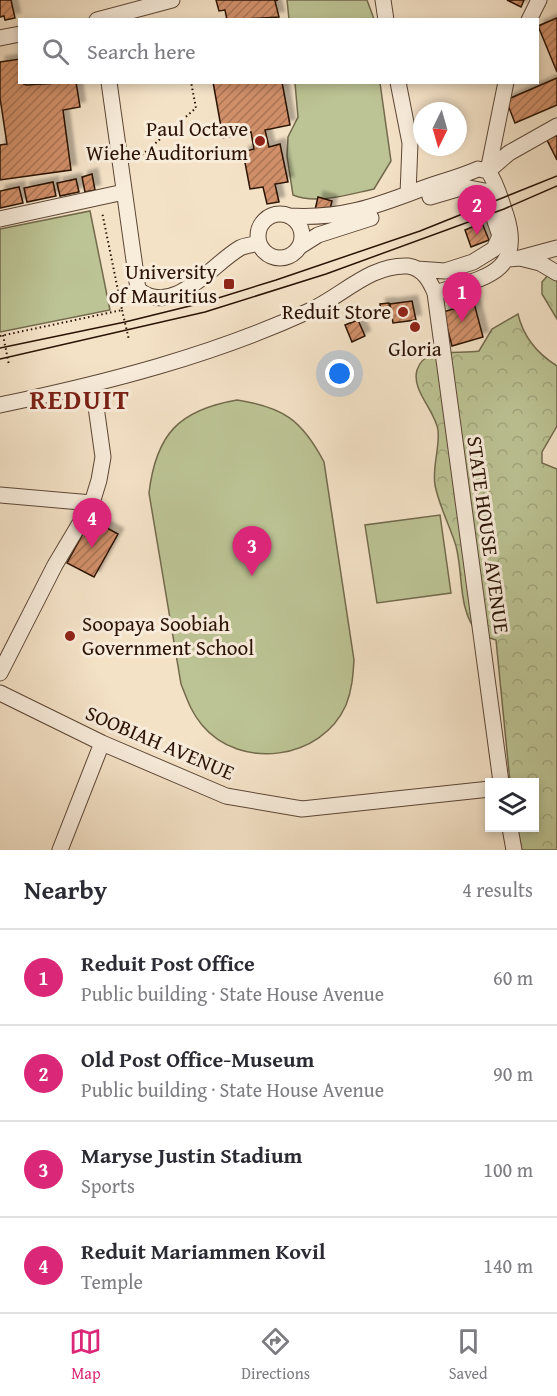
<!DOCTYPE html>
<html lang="en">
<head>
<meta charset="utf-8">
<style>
  :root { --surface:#fff; --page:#f7f7f7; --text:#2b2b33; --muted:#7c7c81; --line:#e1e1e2; --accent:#db2777 }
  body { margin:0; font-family:"Gentium Book Plus",serif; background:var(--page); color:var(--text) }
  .controls { position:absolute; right:18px; bottom:18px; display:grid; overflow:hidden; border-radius:0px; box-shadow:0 3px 9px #0003 }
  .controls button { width:54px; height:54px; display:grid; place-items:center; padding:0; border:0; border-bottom:2px solid var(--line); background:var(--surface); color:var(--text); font:30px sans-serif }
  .compass { position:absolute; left:413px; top:102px; width:54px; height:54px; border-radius:50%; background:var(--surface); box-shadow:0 3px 9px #0003; rotate:185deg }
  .you { position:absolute; left:340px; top:374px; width:21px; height:21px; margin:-15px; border:4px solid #fff; border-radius:50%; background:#1a73e8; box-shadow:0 0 0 9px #1a73e833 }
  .badge { display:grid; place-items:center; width:39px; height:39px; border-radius:50%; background:var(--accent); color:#fff; font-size:20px; font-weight:700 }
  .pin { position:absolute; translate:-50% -50px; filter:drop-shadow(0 2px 3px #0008) }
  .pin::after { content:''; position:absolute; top:32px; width:21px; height:18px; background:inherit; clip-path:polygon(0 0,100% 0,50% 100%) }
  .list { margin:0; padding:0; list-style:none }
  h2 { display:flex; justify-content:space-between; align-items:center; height:78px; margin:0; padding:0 24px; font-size:26px }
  h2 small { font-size:20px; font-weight:400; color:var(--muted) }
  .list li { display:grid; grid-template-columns:39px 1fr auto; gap:18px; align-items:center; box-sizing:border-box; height:96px; padding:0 24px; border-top:2px solid var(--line) }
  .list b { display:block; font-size:22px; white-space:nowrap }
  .list p { margin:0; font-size:20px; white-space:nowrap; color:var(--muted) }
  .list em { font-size:20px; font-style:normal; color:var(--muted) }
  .icon { flex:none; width:33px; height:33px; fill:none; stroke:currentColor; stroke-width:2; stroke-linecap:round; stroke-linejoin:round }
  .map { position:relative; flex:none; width:557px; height:850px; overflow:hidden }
  .search { position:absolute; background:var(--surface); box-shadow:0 3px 9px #0003; left:18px; right:18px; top:18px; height:66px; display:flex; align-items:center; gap:15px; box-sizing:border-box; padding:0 21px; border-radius:0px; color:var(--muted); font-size:22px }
  .sheet { height:462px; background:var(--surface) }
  nav { display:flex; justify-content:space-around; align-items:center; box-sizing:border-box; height:84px; border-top:2px solid var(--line); background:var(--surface); font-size:16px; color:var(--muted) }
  nav a { display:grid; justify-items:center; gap:3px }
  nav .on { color:var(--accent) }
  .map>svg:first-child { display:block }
</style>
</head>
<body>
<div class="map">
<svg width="557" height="850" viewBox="0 0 557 850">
  <defs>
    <pattern id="forest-crowns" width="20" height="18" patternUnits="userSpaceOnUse" patternTransform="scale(1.5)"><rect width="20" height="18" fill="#bcc394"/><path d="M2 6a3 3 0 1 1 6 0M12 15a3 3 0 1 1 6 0" fill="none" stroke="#a2a67e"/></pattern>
    <pattern id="building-hatch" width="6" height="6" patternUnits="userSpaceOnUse" patternTransform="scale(1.5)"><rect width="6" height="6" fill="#d1906a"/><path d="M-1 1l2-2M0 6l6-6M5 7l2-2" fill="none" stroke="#aa7455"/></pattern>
    <filter id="shadow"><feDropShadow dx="5.5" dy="-5.5" stdDeviation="1.5" flood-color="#0004"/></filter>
  </defs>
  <rect width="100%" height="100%" fill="#f4e2c7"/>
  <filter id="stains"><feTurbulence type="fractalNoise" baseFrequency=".00333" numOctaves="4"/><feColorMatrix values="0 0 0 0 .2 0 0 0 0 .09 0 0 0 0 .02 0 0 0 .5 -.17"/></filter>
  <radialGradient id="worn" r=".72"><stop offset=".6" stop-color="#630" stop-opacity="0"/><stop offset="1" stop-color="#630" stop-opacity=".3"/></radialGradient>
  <path fill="#bcc394" stroke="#736a4c" stroke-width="1.5" d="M287 0H367L374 19H289Z
    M295 83H380L391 161 374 189C350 194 316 205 293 195L287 156 288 137 298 117Z
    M90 211 110 310 0 332V229Z
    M237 400C283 407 302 420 324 462L354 660C353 676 352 690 346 705 322 760 240 771 202 725 191 712 187 699 181 684L149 493C156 434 179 410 237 400Z
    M440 515 451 593 377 603 365 525Z"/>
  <path fill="url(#forest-crowns)" stroke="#736a4c" stroke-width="1.5" d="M557 265V319L542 294V282Z
    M518 314C523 336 538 354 557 366V426L542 452V463L557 469V850H516L514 828H534V782H510L496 640 478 634C457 607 464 578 456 546 450 526 439 506 435 485 432 467 440 448 438 430 435 410 411 390 417 370 425 345 459 355 479 351L492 329Z"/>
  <path fill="url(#building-hatch)" stroke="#2a1204" stroke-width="1.5" filter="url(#shadow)" d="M0 0H11L15 18 5 20 4 16 0 17Z
    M216 0H278L275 1 279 17 227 20 225 10 219 11Z
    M507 0H524L521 7Z
    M557 18V72L538 26Z
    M20 59V82L26 85 76 82 80 107 63 110 71 170 0 180V145L7 144 0 98V62Z
    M557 78V105L515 123 506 100Z
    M213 82H282L290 125 265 130 269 147 280 144 288 182 275 184 279 202 267 204 263 187 250 189 243 152 254 149 251 132 223 138Z
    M557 135V160L547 140Z
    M92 174 95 190 85 192 82 177Z
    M76 179 79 192 60 196 57 183Z
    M53 182 56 196 27 202 24 188Z
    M19 187 23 203 0 208V191Z
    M318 197 332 201 329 213 315 210Z
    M482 223 489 240 471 247 465 230Z
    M412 301 416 320 393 323 390 304Z
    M389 303 390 309 381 311 380 304Z
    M474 303 483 337 452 346 443 312Z
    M358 320 365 336 352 342 345 325Z
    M91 519 118 534 94 577 67 563Z"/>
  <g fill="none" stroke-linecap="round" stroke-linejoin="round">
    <g stroke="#5c4635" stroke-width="17">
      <path id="minor" d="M383 0 386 20
        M97 20 172 0
        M529 20 539 0
        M0 38 20 34
        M109 82 138 289C172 319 212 264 240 248 245 245 253 245 259 243
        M398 82 410 143 408 194
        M488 171 506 82
        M488 171 509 153 557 126
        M258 236a22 22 0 1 1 44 0a22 22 0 1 1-44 0Z
        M289 216C341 219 374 207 421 189 440 182 460 177 478 169L488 171C497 183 501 201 506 215 525 275 481 278 435 293
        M0 219 124 192
        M299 247 318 235 371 218
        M520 258 540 263 557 273
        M508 259 520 258 557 248
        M417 269 445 271 473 262 494 249 500 236 485 191 464 187 430 197
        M0 405C105 383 211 356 309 311 341 297 370 264 408 266 423 268 430 281 435 293L501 782
        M0 495 92 503
        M0 673 55 565 92 503 99 480 103 457 93 385
        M0 693 102 743 226 796 302 809 490 789
        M510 828 514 850
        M60 850 102 743"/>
    </g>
    <path stroke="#2a1204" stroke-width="2" stroke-dasharray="1.5 3" stroke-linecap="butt" d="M135 161 196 108 191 82
      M122 310 129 340
      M3 335 9 365
      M0 336 122 310 102 212"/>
    <use href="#minor" stroke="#f8ecdb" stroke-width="15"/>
    <path stroke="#2a1204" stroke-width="1.5" d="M0 348 125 322 202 303 276 280 420 231 557 176
      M0 359 205 312 326 274 504 209 557 186"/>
  </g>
  <g fill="#8f2418" stroke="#f8ecdb" stroke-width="2">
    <circle cx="260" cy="141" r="6"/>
    <rect x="223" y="278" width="12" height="12" rx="3"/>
    <circle cx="403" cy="312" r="6"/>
    <circle cx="415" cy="327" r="6"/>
    <circle cx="70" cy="636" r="6"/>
  </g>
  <g text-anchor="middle" stroke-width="6" stroke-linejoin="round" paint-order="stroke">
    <g font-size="21" fill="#2a1204" stroke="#f8ecdb" text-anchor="end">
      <text x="248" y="136">Paul Octave<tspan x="248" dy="24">Wiehe Auditorium</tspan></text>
      <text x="217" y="279">University<tspan x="217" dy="24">of Mauritius</tspan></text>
      <text x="391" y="319">Reduit Store</text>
      <text x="415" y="356" text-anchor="middle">Gloria</text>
      <text x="82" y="631" text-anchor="start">Soopaya Soobiah<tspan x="82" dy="24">Government School</tspan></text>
    </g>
    <g font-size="21" fill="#2a1204" stroke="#f8ecdb">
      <text transform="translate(488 535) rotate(82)" y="7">STATE HOUSE AVENUE</text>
      <text transform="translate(160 743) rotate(23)" y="7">SOOBIAH AVENUE</text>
    </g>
    <g font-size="27" font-weight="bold" letter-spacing="1.5" fill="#7a1f14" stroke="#f8ecdb">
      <text x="80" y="409">REDUIT</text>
    </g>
  </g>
  <rect width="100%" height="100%" filter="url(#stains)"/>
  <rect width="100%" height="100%" fill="url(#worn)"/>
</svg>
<div class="controls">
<button><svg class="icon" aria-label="layers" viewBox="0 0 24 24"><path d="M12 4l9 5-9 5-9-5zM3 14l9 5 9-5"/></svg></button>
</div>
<svg class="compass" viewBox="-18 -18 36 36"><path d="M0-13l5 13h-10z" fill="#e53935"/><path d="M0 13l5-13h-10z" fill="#7c7c81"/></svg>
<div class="you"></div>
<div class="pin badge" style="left:462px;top:322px">1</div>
<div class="pin badge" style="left:477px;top:235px">2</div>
<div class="pin badge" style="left:252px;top:576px">3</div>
<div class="pin badge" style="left:92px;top:548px">4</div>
<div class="search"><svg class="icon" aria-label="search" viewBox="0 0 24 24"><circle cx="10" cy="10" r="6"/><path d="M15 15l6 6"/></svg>Search here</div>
</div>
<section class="sheet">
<h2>Nearby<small>4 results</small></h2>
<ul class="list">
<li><span class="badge">1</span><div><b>Reduit Post Office</b><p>Public building · State House Avenue</p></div><em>60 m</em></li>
<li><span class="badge">2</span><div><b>Old Post Office-Museum</b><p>Public building · State House Avenue</p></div><em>90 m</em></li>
<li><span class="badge">3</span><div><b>Maryse Justin Stadium</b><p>Sports</p></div><em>100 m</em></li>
<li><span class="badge">4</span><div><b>Reduit Mariammen Kovil</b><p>Temple</p></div><em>140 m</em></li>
</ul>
</section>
<nav>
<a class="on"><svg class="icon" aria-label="map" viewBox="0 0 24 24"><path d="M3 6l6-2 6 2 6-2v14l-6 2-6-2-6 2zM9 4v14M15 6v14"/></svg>Map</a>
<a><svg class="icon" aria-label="directions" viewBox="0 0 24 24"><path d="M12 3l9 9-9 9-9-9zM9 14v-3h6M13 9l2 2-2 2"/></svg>Directions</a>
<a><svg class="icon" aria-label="saved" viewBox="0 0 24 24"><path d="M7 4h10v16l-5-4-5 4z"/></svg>Saved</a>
</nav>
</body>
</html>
